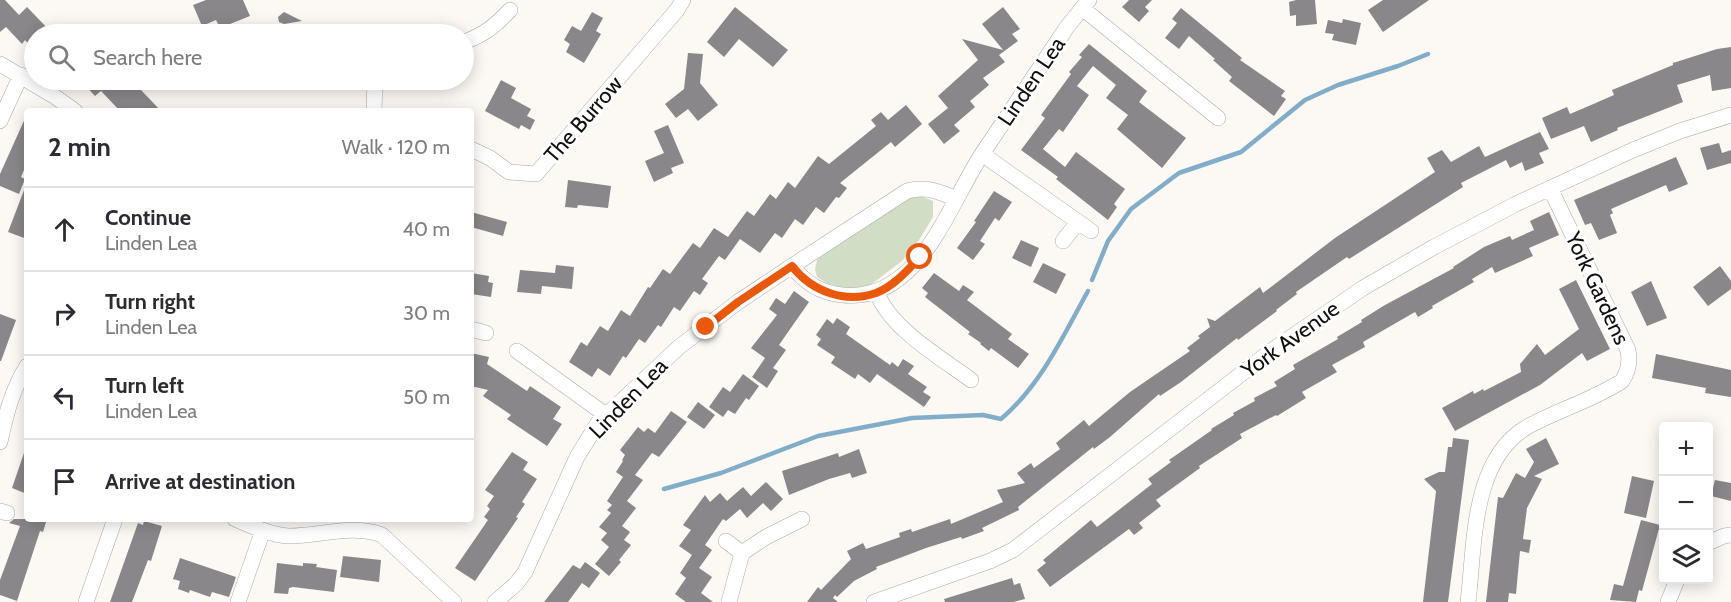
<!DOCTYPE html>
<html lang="en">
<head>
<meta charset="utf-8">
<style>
  :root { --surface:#fff; --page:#f2f2f3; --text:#2b2b33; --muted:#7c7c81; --line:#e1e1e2 }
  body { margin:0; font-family:Cabin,sans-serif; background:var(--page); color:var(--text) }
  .controls { position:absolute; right:18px; bottom:18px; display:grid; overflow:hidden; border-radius:6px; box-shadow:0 3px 15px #0003 }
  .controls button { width:54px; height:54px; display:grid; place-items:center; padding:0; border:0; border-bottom:2px solid var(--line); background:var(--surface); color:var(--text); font:30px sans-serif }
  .stop { position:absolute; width:18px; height:18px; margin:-14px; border:4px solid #ea580c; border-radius:50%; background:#fff }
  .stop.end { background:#ea580c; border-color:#fff; box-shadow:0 2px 6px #0008 }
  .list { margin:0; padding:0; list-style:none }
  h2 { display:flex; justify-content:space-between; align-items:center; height:78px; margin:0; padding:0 24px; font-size:26px }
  h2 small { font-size:20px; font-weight:400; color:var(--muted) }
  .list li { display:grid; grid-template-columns:39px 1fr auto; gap:18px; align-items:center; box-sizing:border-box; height:84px; padding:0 24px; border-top:2px solid var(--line) }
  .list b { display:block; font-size:22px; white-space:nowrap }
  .list p { margin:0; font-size:20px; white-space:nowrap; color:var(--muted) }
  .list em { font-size:20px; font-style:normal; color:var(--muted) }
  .icon { flex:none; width:33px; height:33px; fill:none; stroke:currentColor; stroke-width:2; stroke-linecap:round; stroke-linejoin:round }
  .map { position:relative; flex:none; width:1731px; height:602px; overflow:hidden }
  .search { position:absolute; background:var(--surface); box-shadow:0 3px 15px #0003; left:24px; top:24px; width:450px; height:66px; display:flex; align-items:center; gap:15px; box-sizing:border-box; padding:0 21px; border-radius:33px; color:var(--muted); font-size:22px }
  .panel { position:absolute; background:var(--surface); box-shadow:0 3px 15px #0003; left:24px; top:108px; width:450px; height:414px; border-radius:6px }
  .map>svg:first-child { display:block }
</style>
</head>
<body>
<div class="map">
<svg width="1731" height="602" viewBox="0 0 1731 602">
  <rect width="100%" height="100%" fill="#fcf8f4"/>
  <path fill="#d1dec5" d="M918 195 933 201V217L919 240 902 261 869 286 848 289 828 284 817 277 815 269 817 260 848 234 905 197Z"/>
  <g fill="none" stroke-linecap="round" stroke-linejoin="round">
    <path stroke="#82adc8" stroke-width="4.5" d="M1092 280 1108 241 1131 209 1179 173 1241 152 1305 100 1338 85 1398 66 1428 54
      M664 489 721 473 818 436 912 418 983 415 1001 419C1041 385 1063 336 1088 291"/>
  </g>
  <path fill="#8a878a" d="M0 0H5L19 15 27 7 53 34H34V50L25 40 22 44 6 27 0 32Z
    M206 0H243L250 16 220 28 216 20 202 26 193 5Z
    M1129 0H1152L1145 7 1149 11 1139 22 1122 7Z
    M1296 0H1315L1317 24 1296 26V15L1290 16 1289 2Z
    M1383 0H1429L1383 32 1368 10Z
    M735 7 788 50 773 67 739 39 724 57 707 42Z
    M1003 7 1020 29 1012 34 1018 41 999 55 1005 62 983 78 989 85 970 101 975 107 954 125 960 131 944 144 928 124 948 108 938 96 978 60 962 39 1003 50 982 24Z
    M1181 8 1242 58 1240 60 1285 91 1281 96 1286 99 1274 116 1229 81 1232 77 1213 60 1215 59 1189 36 1179 49 1165 38 1177 23 1172 19Z
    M284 12 302 21 284 24 279 22 278 17Z
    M592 12 603 18 596 31 601 34 584 63 566 52 570 44 564 40 572 26 581 31Z
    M1343 19 1361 23 1356 45 1332 40 1334 34 1325 33 1328 20 1342 23Z
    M1089 44 1147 91 1139 102 1186 138 1162 168 1117 129 1128 115 1106 98 1116 85 1093 66 1077 86 1089 95 1063 132 1059 129 1043 149 1065 167 1076 152 1125 189 1114 204 1117 207 1108 220 1056 179 1058 177 1021 150 1045 118 1041 115 1071 74 1069 72 1082 57 1079 55Z
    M1731 47V88L1712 91 1710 75 1677 85 1683 102 1617 128 1618 130 1591 142 1584 126 1551 139 1542 118 1567 107 1570 114 1591 105 1614 95 1612 90 1673 65V63L1717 49Z
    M688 53 703 54 700 83 718 105 698 121 688 109 676 118 665 104 684 89Z
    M80 80H153L141 90 161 111H120L101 91 95 96Z
    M501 80 516 88 511 98 531 109 527 116 535 120 530 130 521 125 519 129 485 111Z
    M906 105 922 124 895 147 891 142 840 183 847 188 839 198 836 197 824 213 816 207 803 225 795 219 782 238 775 233 760 253 740 239 725 260 719 256 702 279 708 283 700 295 694 291 680 311 674 307 661 327 658 325 645 343 639 339 626 358 623 356 610 376 598 368 592 377 569 362 581 342 587 346 600 326 608 331 621 310 630 316 648 287 650 288 663 269 670 274 693 243 700 248 714 228 728 237 747 211 754 216 770 194 776 199 788 182 795 188 818 156 829 164 876 126 871 120 881 112 888 120Z
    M27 114V163L21 177 25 179 19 194 0 186V174Z
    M668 125 684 163 671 168 673 173 654 182 645 161 664 153 654 131Z
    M1540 132 1549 149 1539 153 1544 163 1525 171 1522 162 1510 168 1506 160 1461 183 1463 187 1349 259 1347 257 1296 292 1297 294 1276 310 1277 311 1238 340 1237 338 1181 382 1160 396 1159 394 1110 437 1094 449 1093 447 1018 507 1019 510 982 528 984 531 962 539 961 537 926 548 876 567 877 569 854 581 837 597 835 595 833 598 838 602H807L818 587 821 590 851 559 847 551 863 543 866 549 900 537 899 533 911 529 912 532 950 519 951 524 1003 502 997 490 1025 483 1017 473 1031 463 1034 468 1060 449 1056 443 1073 429 1084 420 1089 426 1130 392 1190 351 1187 348 1200 338 1198 336 1210 327 1207 318 1215 321 1260 287 1263 293 1335 238 1435 172 1427 158 1442 150 1451 162 1479 146 1485 157Z
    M1719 143 1722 153 1731 150V163L1707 170 1700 148Z
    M1676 157 1688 184 1669 192 1666 185 1611 209 1613 213 1610 215 1617 233 1599 240 1591 223 1585 225 1574 200Z
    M568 180 611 186 608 208 578 205 577 208 565 207Z
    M26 185H27V239L8 232Z
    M994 191 1012 202 999 221 995 218 980 241 985 244 973 260 957 248 976 222 974 221Z
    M471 212 507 222 503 236 471 227Z
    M1549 212 1559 235 1529 248 1533 256 1495 273 1492 267 1472 279 1474 282 1432 306 1433 308 1418 317 1415 312 1363 342 1365 347 1332 365 1337 372 1302 392 1306 398 1277 416 1276 415 1240 434 1242 438 1199 466 1200 468 1156 500 1161 506 1139 523 1143 528 1134 535 1129 529 1050 587 1037 570 1046 563 1043 560 1091 520 1097 527 1152 484 1148 479 1171 462 1169 460 1212 430 1211 429 1234 415 1233 413 1255 401 1254 398 1277 386 1274 382 1295 369 1293 365 1338 339 1337 337 1362 322 1361 320 1385 305 1454 268 1453 267 1484 247 1510 236 1512 240 1534 230 1530 221Z
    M1021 240 1039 248 1031 267 1012 258Z
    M1043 263 1066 274 1056 294 1033 282Z
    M556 265 574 267 572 289 542 286 541 294 517 292 520 270 555 273Z
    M1720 266 1731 281V289L1708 306 1693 287Z
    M471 273 489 276 488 282 493 283 491 297 471 294Z
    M934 273 959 291 963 285 974 292 967 300 1012 334 1008 339 1029 354 1018 368 991 348 989 351 980 344 981 343 968 334 970 332 925 297 928 293 922 288Z
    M1576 280 1610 349 1587 361 1582 353 1540 385 1455 431 1442 408 1473 391 1474 394 1483 389 1484 391 1521 372 1520 364 1537 344 1545 355 1579 329 1559 289Z
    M1651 281 1667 318 1647 326 1631 292Z
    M794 291 809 302 779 345 786 350 773 368 778 371 767 388 752 377 765 358 751 348 777 315 769 309 776 298 785 304Z
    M0 314 16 320 1 361H0Z
    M837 318 850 327 846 334 890 365 892 362 898 367 903 359 914 366 908 374 927 387 923 392 931 397 924 407 877 374 870 383 858 374 855 379 831 363 835 357 817 345 821 339 816 335 827 319 833 324Z
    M471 353 489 357 487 364 527 391 530 386 561 407 553 419 562 424 547 446 507 419 511 415 483 396 488 390 471 386Z
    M1656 354 1731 370V397L1705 393 1706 388 1652 378Z
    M743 374 759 386 749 400 746 398 735 414 728 410 723 417 709 407 723 387 730 392Z
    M698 402 715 415 704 429 687 417Z
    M671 411 687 422 659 457 652 453 635 475 643 480 627 501 636 508 622 526 630 532 624 540 631 545 619 560 621 562 609 576 595 564 609 547 601 540 607 533 599 527 611 513 607 510 612 505 607 501 623 477 616 472 623 461 622 460 625 455 620 450 638 427 644 432 648 428 655 433Z
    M1453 438 1469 440 1448 602H1423L1436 491 1424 479 1439 472H1445L1448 447H1452Z
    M1546 438 1559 464 1534 476 1542 479 1527 508 1523 539 1531 540 1529 553 1520 551 1516 594 1509 593 1508 602H1486L1498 497 1503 498 1516 473 1525 478 1534 462 1526 449Z
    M859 449 867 473 852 478 850 473 829 479 789 495 782 471 838 453 839 457Z
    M25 450H27V494L12 488Z
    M512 452 528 462 523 470 537 479 522 502 525 504 516 517 518 518 475 581 455 568 488 520 484 517 490 509 487 506 494 496 485 490Z
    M1632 476 1654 481 1646 518 1624 513Z
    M1715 480 1731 483V501L1711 496Z
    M766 482 783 499 771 511 763 503 747 518 740 509 726 521 723 519 705 545 712 550 699 568 712 577 701 593 713 602H686L675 594 686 578 680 573 692 555 679 546 691 530 683 525 705 495 710 502 720 493 727 501 743 487 751 496Z
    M14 519H47L43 532 40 531 17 601 0 595V580L20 526 9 523Z
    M1641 520 1660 525 1642 591 1639 590 1636 602 1610 600 1614 584 1623 586Z
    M144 521 162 526 151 561 148 560 132 602H110L138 523 143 525Z
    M343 556 381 560 379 582 340 577Z
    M180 558 236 577 229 597 212 592 210 597 190 590 189 593 178 589 180 581 173 579Z
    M585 562 600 573 589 588 582 583 568 602H544L573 565 580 569Z
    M277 563 303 566V563L317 564 316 567 337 570 334 592 293 587 289 588 288 594 274 593Z
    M1012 578 1014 585 1020 583 1025 599 1013 602H945L944 599Z"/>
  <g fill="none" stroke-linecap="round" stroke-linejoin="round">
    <g stroke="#ada9a6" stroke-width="16">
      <path id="street" d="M1082 8 1218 118
        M464 42C484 35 496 25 510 10
        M0 64 54 96 75 111
        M374 111 375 80
        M0 121 21 75
        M471 149 490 158 509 172 536 174 677 10 683 0
        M982 154 1091 231
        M1063 241 1078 222
        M792 266 907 191C925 186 939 191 956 199
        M877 293C891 329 940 357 971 380
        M471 329 486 333
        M517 351 606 415
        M0 442C6 414 12 390 27 366
        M0 511 7 513
        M235 519C251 526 271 535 289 536 321 536 351 524 382 535L454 602
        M726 541 742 553
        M1708 543 1724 536 1731 535
        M86 602 115 519
        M238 602 263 530
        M495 602 516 584 525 572 577 457 598 423 679 347 738 302 792 266C804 282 821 293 842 295 919 303 948 206 982 154L1067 27 1089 0
        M729 602 742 553 766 537 802 519
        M874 602 990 561 1013 550 1271 351 1363 288 1434 247 1516 204 1633 150 1680 131 1731 115
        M1468 602C1475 545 1471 460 1527 427 1558 410 1593 400 1622 381 1629 371 1630 361 1628 350L1550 188
        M1668 602 1677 580"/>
    </g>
    <use href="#street" stroke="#fff" stroke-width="15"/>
  </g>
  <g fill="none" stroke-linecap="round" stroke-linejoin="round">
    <path stroke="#ea580c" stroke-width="8" d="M706 327 738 302 792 266C811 291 845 304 876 293 894 286 908 270 920 257"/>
  </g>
  <g text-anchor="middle" stroke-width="6" stroke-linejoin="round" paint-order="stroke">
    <g font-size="22" fill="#100f0d" stroke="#fff">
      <text transform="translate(1031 81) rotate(-56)" y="8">Linden Lea</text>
      <text transform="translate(583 119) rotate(-49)" y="8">The Burrow</text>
      <text transform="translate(1598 288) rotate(65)" y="8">York Gardens</text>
      <text transform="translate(1290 339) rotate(-36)" y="8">York Avenue</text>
      <text transform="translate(628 398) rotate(-46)" y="8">Linden Lea</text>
    </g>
  </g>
</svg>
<div class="controls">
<button>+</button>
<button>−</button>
<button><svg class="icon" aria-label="layers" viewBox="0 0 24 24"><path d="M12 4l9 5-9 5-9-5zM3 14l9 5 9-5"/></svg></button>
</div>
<div class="stop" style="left:920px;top:257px"></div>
<div class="stop end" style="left:706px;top:327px"></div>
<div class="search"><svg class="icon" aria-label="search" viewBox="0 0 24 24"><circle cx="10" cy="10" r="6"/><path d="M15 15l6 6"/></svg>Search here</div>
<section class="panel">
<h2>2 min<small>Walk · 120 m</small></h2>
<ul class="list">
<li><svg class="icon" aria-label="ahead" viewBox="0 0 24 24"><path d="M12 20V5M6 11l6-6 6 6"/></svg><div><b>Continue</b><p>Linden Lea</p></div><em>40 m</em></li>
<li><svg class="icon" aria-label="right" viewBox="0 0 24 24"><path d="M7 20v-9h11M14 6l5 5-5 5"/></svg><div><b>Turn right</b><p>Linden Lea</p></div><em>30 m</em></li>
<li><svg class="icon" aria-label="left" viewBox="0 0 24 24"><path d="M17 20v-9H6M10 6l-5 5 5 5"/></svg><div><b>Turn left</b><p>Linden Lea</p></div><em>50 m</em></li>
<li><svg class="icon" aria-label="arrive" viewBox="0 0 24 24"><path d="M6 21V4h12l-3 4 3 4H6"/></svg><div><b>Arrive at destination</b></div></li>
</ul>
</section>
</div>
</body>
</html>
